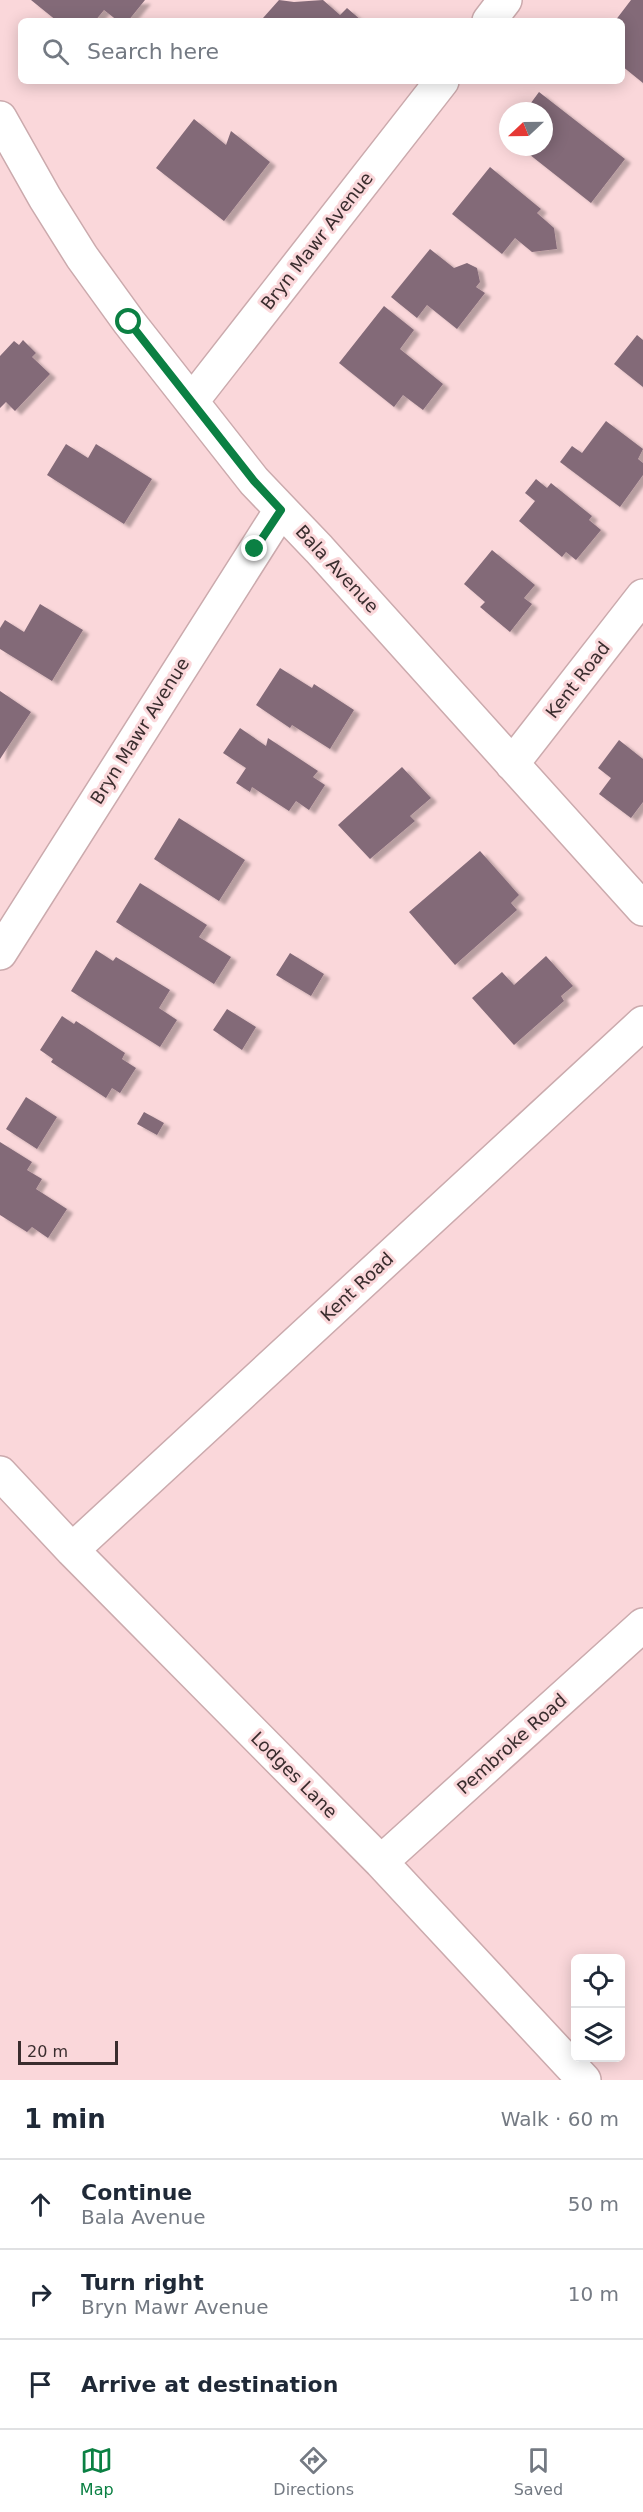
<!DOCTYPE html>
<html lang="en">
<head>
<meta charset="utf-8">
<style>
  :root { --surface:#fff; --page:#f2f2f3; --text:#1f2937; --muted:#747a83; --line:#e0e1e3; --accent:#0b8043 }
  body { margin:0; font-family:"DejaVu Sans",sans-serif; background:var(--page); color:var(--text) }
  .controls { position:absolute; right:18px; bottom:18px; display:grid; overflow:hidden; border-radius:9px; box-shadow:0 3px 15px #0003 }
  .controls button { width:54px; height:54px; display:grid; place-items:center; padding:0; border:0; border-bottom:2px solid var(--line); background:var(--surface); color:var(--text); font:30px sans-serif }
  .compass { position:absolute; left:499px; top:102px; width:54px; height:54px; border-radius:50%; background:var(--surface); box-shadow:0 3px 15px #0003; rotate:248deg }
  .scale { position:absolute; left:18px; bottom:15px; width:100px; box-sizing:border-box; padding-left:6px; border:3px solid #3a2d2e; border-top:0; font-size:16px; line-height:21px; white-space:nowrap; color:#3a2d2e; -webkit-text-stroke:4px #fad7da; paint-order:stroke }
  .stop { position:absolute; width:18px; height:18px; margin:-14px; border:4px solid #0b8043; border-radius:50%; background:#fff }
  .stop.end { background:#0b8043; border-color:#fff; box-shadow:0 2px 6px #0008 }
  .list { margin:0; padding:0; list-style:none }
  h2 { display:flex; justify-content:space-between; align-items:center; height:78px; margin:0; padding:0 24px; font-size:26px }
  h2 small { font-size:20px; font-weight:400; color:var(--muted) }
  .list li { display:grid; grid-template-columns:39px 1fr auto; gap:18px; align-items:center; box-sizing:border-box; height:90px; padding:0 24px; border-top:2px solid var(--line) }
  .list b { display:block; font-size:22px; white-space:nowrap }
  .list p { margin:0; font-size:20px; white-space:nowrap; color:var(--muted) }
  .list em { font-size:20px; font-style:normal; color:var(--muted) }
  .icon { flex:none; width:33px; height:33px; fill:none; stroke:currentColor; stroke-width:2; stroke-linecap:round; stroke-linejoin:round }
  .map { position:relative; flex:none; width:643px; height:2080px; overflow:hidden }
  .search { position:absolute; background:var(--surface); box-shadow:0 3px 15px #0003; left:18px; right:18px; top:18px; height:66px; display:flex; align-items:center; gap:15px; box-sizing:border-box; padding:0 21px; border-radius:9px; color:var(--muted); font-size:22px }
  .sheet { height:348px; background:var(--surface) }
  nav { display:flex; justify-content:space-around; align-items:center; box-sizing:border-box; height:84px; border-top:2px solid var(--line); background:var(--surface); font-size:16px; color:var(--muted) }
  nav a { display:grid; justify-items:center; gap:3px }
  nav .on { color:var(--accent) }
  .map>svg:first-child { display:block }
</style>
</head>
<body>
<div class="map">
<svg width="643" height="2080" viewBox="0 0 643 2080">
  <defs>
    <filter id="shadow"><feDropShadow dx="6" dy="4" stdDeviation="1.5" flood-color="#0004"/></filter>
  </defs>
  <rect width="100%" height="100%" fill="#fad7da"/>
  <path fill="#836a78" filter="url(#shadow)" d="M31 0H145L128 21H118L104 10 95 21H57Z
    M279 0 294 2 323 0 340 15 347 8 362 21H266L263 18Z
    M631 0H643V83L622 66V21H615Z
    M539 92 625 159 591 203 520 147H544V111H525Z
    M194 119 226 145 231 131 270 162 224 221 156 168Z
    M490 167 541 209 537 213 554 228 557 249 532 252 515 238 502 254 452 214Z
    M430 249 454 268 467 263 477 268 480 282 476 287 485 293 457 329 427 305 417 318 391 297Z
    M384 306 414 330 400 349 443 384 423 410 403 395 394 407 339 363Z
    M637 335 643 340V387L614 364Z
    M23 340 36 353 32 357 50 374 15 411 6 402 0 408V356L14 341 19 345Z
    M606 421 643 449 638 459 643 463V475L620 507 560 462 572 446 582 453Z
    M66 444 88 458 96 444 152 479 124 524 47 475Z
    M536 479 547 488 551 483 592 516 589 520 601 530 576 560 566 552 562 557 519 521 535 501 525 493Z
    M492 550 535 585 524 598 532 604 510 632 480 607 485 602 464 584Z
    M40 604 83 630 52 681 0 649V628L5 620 24 632Z
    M280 668 312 688 314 684 354 710 330 749 292 725 290 728 256 705Z
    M0 691 31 712 0 759Z
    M240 728 266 746 268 738 318 771 313 777 325 785 309 810 296 801 289 811 252 787 250 792 236 783 246 768 223 753Z
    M619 740 643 759V802L631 818 599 794 611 778 598 768Z
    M402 767 431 798 410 816 415 821 370 859 338 825Z
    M179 818 245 860 219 901 154 859Z
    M480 851 519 895 511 903 517 910 455 965 409 912Z
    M140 883 207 925 199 937 231 957 214 984 116 922Z
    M96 950 113 961 116 957 170 990 159 1008 177 1020 160 1047 71 991Z
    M290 953 324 974 311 996 276 975Z
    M546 956 573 986 561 996 564 1001 514 1045 472 998 502 972 514 985Z
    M227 1009 256 1027 242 1050 213 1030Z
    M62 1016 74 1024 76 1021 125 1053 122 1059 136 1068 120 1093 112 1088 106 1098 51 1062 53 1059 40 1050Z
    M26 1097 57 1117 37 1149 6 1129Z
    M144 1112 164 1123 157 1135 137 1124Z
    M0 1142 32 1162 27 1170 42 1179 36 1189 67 1209 48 1238 32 1227 27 1232 0 1215Z"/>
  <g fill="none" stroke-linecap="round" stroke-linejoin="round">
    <g stroke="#cbaaad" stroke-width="36">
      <path id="minor" d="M489 21 505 0
        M0 118 45 198 82 257 129 322 254 481 319 549 643 909
        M192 401 442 81
        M512 764 643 596
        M0 953 281 510
        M0 1473 72 1550 381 1862 584 2080
        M72 1550 643 1023
        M381 1862 643 1625"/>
    </g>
    <use href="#minor" stroke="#fff" stroke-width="33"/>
  </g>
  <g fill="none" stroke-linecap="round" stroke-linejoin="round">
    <path stroke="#0b8043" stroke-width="8" d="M129 322 254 481 281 510 255 549"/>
  </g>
  <g text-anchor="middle" stroke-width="6" stroke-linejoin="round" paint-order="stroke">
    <g font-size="18" fill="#3a2d2e" stroke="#fad7da">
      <text transform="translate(317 241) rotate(-52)" y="6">Bryn Mawr Avenue</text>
      <text transform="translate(337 569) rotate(47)" y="6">Bala Avenue</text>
      <text transform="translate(578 680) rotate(-52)" y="6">Kent Road</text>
      <text transform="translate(140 731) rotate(-58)" y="6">Bryn Mawr Avenue</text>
      <text transform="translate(357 1287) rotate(-43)" y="6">Kent Road</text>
      <text transform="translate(512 1744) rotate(-42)" y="6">Pembroke Road</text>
      <text transform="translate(294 1775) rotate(45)" y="6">Lodges Lane</text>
    </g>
  </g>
</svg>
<div class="controls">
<button><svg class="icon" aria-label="locate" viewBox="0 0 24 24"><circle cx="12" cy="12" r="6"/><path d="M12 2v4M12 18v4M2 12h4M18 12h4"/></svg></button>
<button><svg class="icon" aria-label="layers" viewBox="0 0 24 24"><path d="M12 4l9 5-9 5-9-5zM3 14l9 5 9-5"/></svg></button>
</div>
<svg class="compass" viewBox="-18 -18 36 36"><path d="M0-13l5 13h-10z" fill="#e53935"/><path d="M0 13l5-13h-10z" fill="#747a83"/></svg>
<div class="scale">20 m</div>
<div class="stop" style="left:129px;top:322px"></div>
<div class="stop end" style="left:255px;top:549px"></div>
<div class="search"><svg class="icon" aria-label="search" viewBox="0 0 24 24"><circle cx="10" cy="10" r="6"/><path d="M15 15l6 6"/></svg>Search here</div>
</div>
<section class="sheet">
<h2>1 min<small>Walk · 60 m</small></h2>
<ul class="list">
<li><svg class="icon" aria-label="ahead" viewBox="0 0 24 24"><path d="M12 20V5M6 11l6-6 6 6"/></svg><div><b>Continue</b><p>Bala Avenue</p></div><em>50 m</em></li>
<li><svg class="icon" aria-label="right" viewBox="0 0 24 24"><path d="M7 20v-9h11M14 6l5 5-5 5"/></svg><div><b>Turn right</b><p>Bryn Mawr Avenue</p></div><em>10 m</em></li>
<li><svg class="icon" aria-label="arrive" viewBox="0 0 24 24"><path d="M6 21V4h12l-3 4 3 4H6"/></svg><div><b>Arrive at destination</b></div></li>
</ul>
</section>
<nav>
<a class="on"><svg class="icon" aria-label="map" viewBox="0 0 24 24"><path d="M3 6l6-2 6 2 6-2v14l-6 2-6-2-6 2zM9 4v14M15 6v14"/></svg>Map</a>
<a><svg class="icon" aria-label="directions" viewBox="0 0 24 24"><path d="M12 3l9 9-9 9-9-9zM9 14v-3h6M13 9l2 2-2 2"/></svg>Directions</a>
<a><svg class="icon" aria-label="saved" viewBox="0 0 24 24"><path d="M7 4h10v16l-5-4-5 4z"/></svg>Saved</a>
</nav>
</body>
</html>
